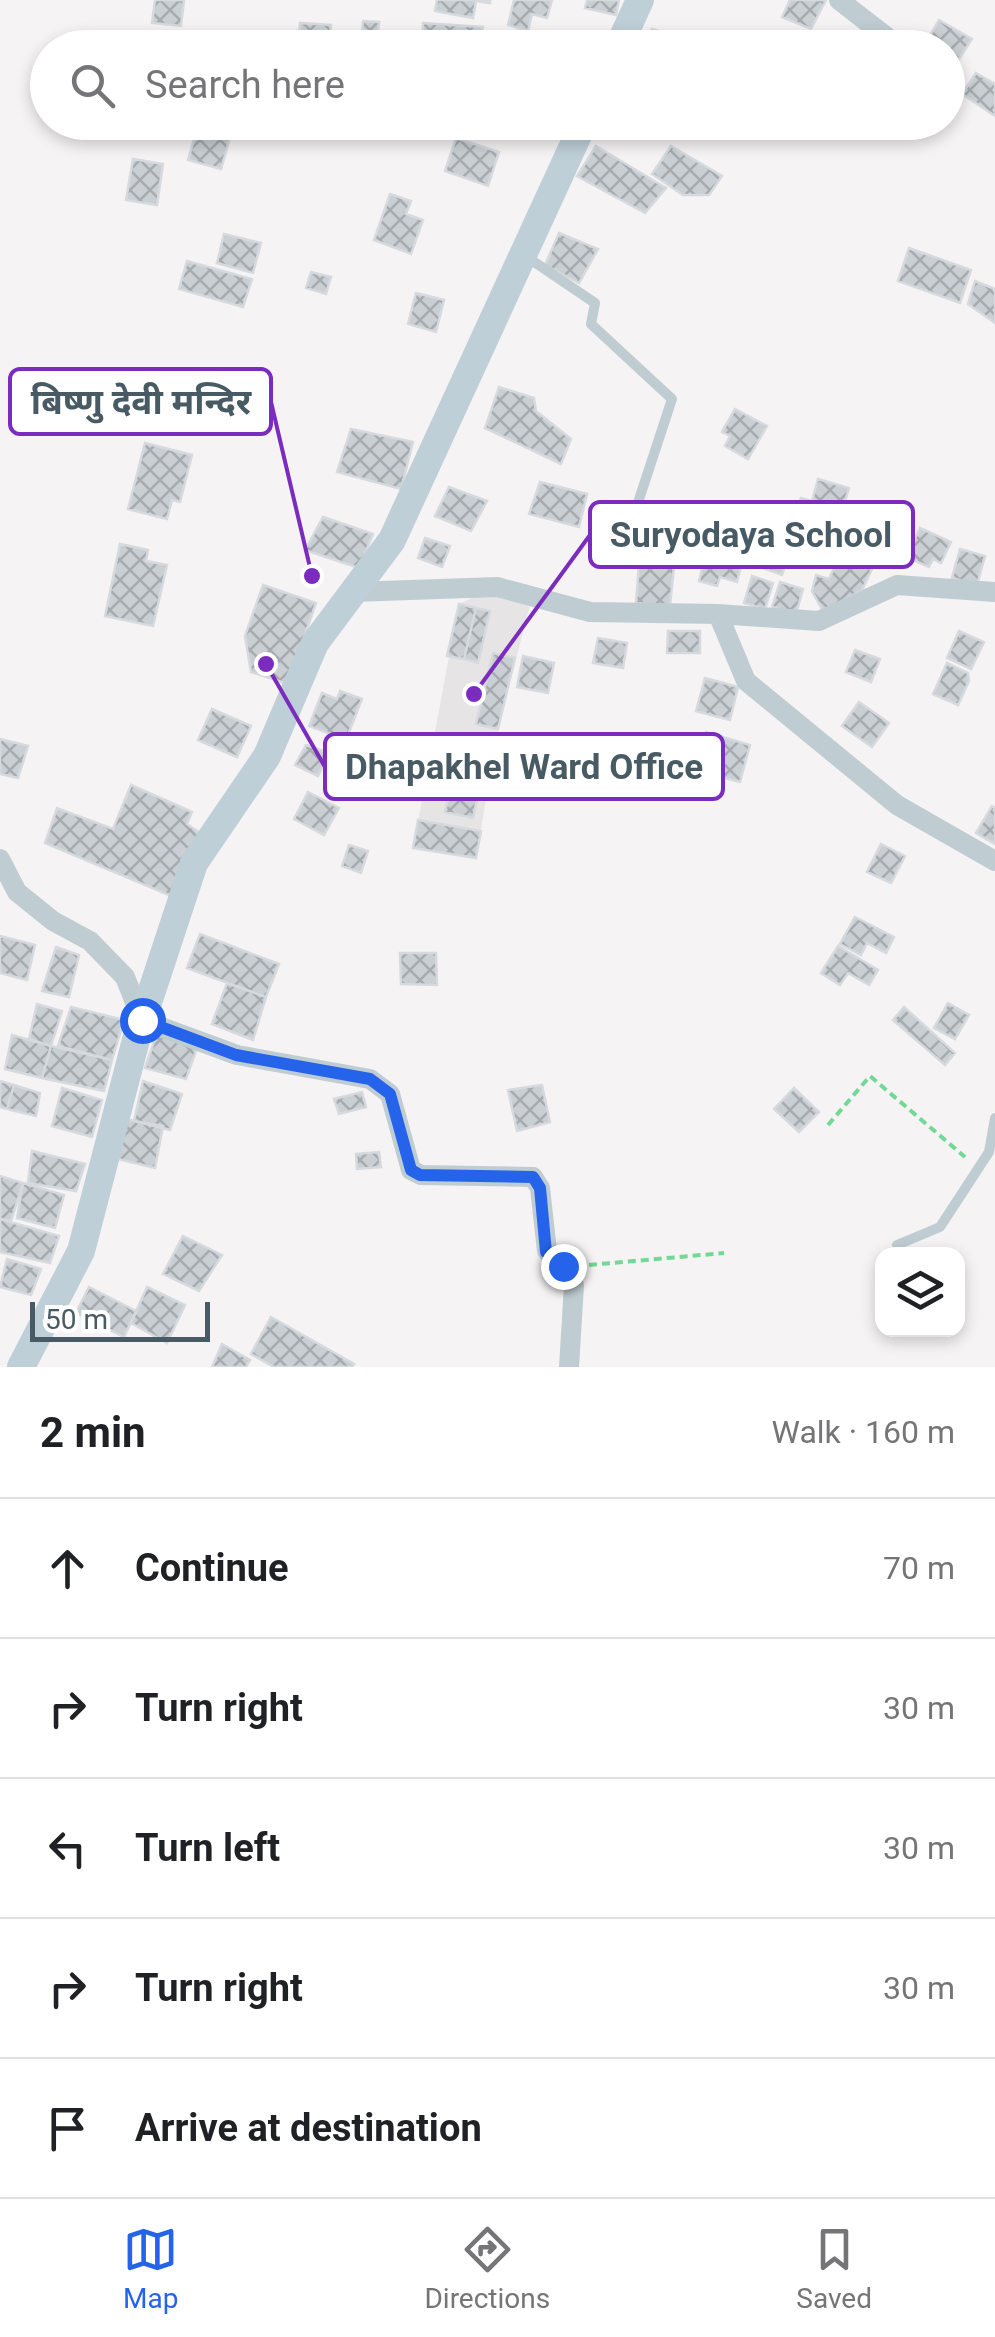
<!DOCTYPE html>
<html lang="en">
<head>
<meta charset="utf-8">
<style>
  :root { --surface:#fff; --page:#f6f6f6; --text:#202124; --muted:#757577; --line:#e0e0e0; --accent:#2563eb }
  body { margin:0; font-family:Roboto,"Noto Sans Devanagari",sans-serif; background:var(--page); color:var(--text) }
  .controls { position:absolute; right:30px; bottom:30px; display:grid; overflow:hidden; border-radius:20px; box-shadow:0 5px 15px #0003 }
  .controls button { width:90px; height:90px; display:grid; place-items:center; padding:0; border:0; border-bottom:2px solid var(--line); background:var(--surface); color:var(--text); font:50px sans-serif }
  .scale { position:absolute; left:30px; bottom:25px; width:180px; box-sizing:border-box; padding-left:10px; border:5px solid #485a63; border-top:0; font-size:28px; line-height:35px; white-space:nowrap; color:#485a63; -webkit-text-stroke:8px #fff; paint-order:stroke }
  .stop { position:absolute; width:30px; height:30px; margin:-22px; border:8px solid #2563eb; border-radius:50%; background:#fff }
  .stop.end { background:#2563eb; border-color:#fff; box-shadow:0 2px 10px #0008 }
  .list { margin:0; padding:0; list-style:none }
  h2 { display:flex; justify-content:space-between; align-items:center; height:130px; margin:0; padding:0 40px; font-size:42px }
  h2 small { font-size:32px; font-weight:400; color:var(--muted) }
  .list li { display:grid; grid-template-columns:65px 1fr auto; gap:30px; align-items:center; box-sizing:border-box; height:140px; padding:0 40px; border-top:2px solid var(--line) }
  .list b { display:block; font-size:38px; white-space:nowrap }
  .list em { font-size:32px; font-style:normal; color:var(--muted) }
  .icon { flex:none; width:55px; height:55px; fill:none; stroke:currentColor; stroke-width:2; stroke-linecap:round; stroke-linejoin:round }
  .map { position:relative; flex:none; width:995px; height:1367px; overflow:hidden }
  .search { position:absolute; background:var(--surface); box-shadow:0 5px 15px #0003; left:30px; right:30px; top:30px; height:110px; display:flex; align-items:center; gap:25px; box-sizing:border-box; padding:0 35px; border-radius:55px; color:var(--muted); font-size:38px }
  .sheet { height:830px; background:var(--surface) }
  nav { display:flex; justify-content:space-around; align-items:center; box-sizing:border-box; height:140px; border-top:2px solid var(--line); background:var(--surface); font-size:28px; color:var(--muted) }
  nav a { display:grid; justify-items:center; gap:5px }
  nav .on { color:var(--accent) }
  .map>svg:first-child { display:block }
</style>
</head>
<body>
<div class="map">
<svg width="995" height="1367" viewBox="0 0 995 1367">
  <defs>
    <pattern id="building-cross-hatch" width="8" height="8" patternUnits="userSpaceOnUse" patternTransform="scale(2.5)"><rect width="8" height="8" fill="#c9cfd3"/><path d="M0 0l8 8M0 8l8-8" fill="none" stroke="#a5abaf"/></pattern>
  </defs>
  <rect width="100%" height="100%" fill="#f5f3f3"/>
  <path fill="#e6e4e5" d="M480 594 530 605 498 729 476 858 413 848 459 604Z"/>
  <path fill="url(#building-cross-hatch)" stroke="#d6dadf" stroke-width="2.5" d="M155 0H184L181 26 152 23Z
    M437 0H490V3L476 1 473 18 435 11Z
    M514 0H552L547 18 532 14 528 31 508 25Z
    M587 0H619L616 15 585 8Z
    M790 0H826L811 29 782 17Z
    M939 20 972 39 954 67 948 64V48H923Z
    M363 21 379 22 377 48H361Z
    M300 23 331 25 329 48H298Z
    M423 23 483 27 481 48 422 47Z
    M652 29 685 39 681 48H645Z
    M976 73 995 84V116L962 94Z
    M199 122 234 124 221 169 188 160Z
    M456 138 499 152 488 186 445 171Z
    M596 146 666 188 645 213 577 176Z
    M671 146 722 176 709 195H683L652 174Z
    M133 159 163 164 157 205 126 200Z
    M390 194 411 201 406 214 423 220 411 254 374 240Z
    M559 233 598 249 579 283 545 265Z
    M224 234 261 243 253 273 217 263Z
    M909 248 971 270 960 303 898 281Z
    M187 261 252 279 243 307 179 289Z
    M311 272 331 277 326 294 306 288Z
    M975 281 995 289V323L968 304Z
    M416 293 444 300 436 332 408 324Z
    M499 387 534 398 536 411 571 439 561 464 485 428Z
    M735 409 767 426 748 459 725 446 730 436 722 432Z
    M351 429 413 442 401 489 337 472Z
    M145 443 192 455 180 502 172 500 167 519 128 509Z
    M818 479 849 488 840 518 823 514 820 526 795 518 801 498 812 501Z
    M540 482 587 494 579 527 529 514Z
    M449 487 487 501 471 531 435 516Z
    M677 502 700 508 693 535 679 531 676 545 641 537 649 509 674 516Z
    M323 517 373 534 359 568 305 550Z
    M920 528 951 542 941 563 933 559 929 567 906 557Z
    M425 538 450 546 442 567 418 558Z
    M120 544 148 550 146 561 167 565 153 626 105 616Z
    M771 544 790 551 782 575 763 568Z
    M707 549 743 558 737 582 720 577 717 586 699 581Z
    M960 549 985 556 977 585 952 578Z
    M838 559 872 569 862 590 823 611 812 591 816 575 829 579Z
    M639 564 674 567 670 606 636 603Z
    M752 576 773 583 765 609 744 603Z
    M780 582 803 589 796 614 772 607Z
    M263 585 316 603 288 684 251 672 245 636Z
    M459 604 476 608 464 659 447 656Z
    M476 608 490 611 478 663 464 659Z
    M668 631H700V653H667Z
    M959 631 984 642 971 669 947 658Z
    M598 638 627 643 623 668 593 663Z
    M855 650 880 659 871 682 846 672Z
    M493 653 515 658 498 729 476 724Z
    M523 656 554 663 548 693 517 687Z
    M947 663 968 673 969 681 958 705 933 694Z
    M705 678 738 687 730 720 696 711Z
    M340 691 362 699 346 740 309 726 322 693 337 699Z
    M859 702 889 723 872 747 842 726Z
    M212 709 251 726 237 757 198 740Z
    M706 732 750 745 740 782 695 770Z
    M0 739 28 746 18 778 0 774Z
    M306 745 329 753 318 776 295 765Z
    M456 765 483 771 473 818 445 812Z
    M131 785 192 812 187 824 200 833 171 896 45 843 57 808 113 829Z
    M308 792 339 808 324 835 294 819Z
    M992 806 995 808V844L976 833Z
    M418 820 481 831 476 858 413 848Z
    M881 844 905 856 891 883 867 872Z
    M349 845 368 851 361 873 342 866Z
    M855 917 894 937 886 953 867 943 861 955 840 944Z
    M200 934 279 964 266 997 187 968Z
    M0 936 35 945 27 980 0 973Z
    M838 946 878 970 869 985 848 973 840 985 821 973Z
    M56 947 79 955 69 997 42 991Z
    M400 953H436L437 985 401 984Z
    M227 983 266 997 253 1040 212 1024Z
    M948 1003 969 1015 955 1039 934 1028Z
    M37 1004 62 1011 51 1046 29 1039Z
    M71 1007 124 1020 112 1060 58 1046Z
    M904 1007 955 1053 945 1065 893 1020Z
    M157 1033 197 1048 186 1079 145 1068Z
    M12 1035 51 1046 42 1078 5 1069Z
    M51 1046 112 1060 104 1091 42 1078Z
    M0 1081 14 1085 7 1109 0 1107Z
    M143 1081 182 1094 170 1130 134 1121Z
    M14 1085 40 1093 36 1116 7 1109Z
    M542 1085 550 1122 517 1131 508 1090Z
    M62 1088 102 1100 92 1137 52 1126Z
    M794 1088 819 1112 799 1132 774 1109Z
    M362 1092 366 1107 339 1114 334 1099Z
    M123 1119 163 1126 155 1168 114 1158Z
    M32 1151 85 1164 76 1191 28 1183Z
    M379 1152 381 1167 357 1169 356 1154Z
    M0 1176 23 1183 11 1221 0 1219Z
    M23 1183 64 1195 55 1228 17 1218Z
    M0 1219 59 1236 50 1263 0 1252Z
    M183 1236 222 1255 199 1291 163 1274Z
    M7 1259 41 1269 31 1295 0 1287Z
    M89 1287 136 1311 124 1337 76 1313Z
    M147 1287 185 1305 167 1343 131 1323Z
    M271 1317 354 1364 352 1367H274L251 1354Z
    M222 1344 250 1360 246 1367H212Z"/>
  <g fill="none" stroke-linecap="round" stroke-linejoin="round">
    <path stroke="#72d895" stroke-width="4" stroke-dasharray="8 5" stroke-linecap="butt" d="M828 1125 870 1076 965 1157
      M589 1265 724 1253"/>
    <path stroke="#bfcdd3" stroke-width="10" d="M524 255 595 303 591 324 672 399 629 530
      M897 1245 940 1227 989 1152 995 1118"/>
    <path stroke="#bfcdd3" stroke-width="20" d="M839 0 901 48
      M353 592 497 587 590 612 718 614 746 681 897 805 995 861
      M718 614 819 621 897 585 995 592
      M0 859 17 892 53 921 90 941 125 977 142 1020 237 1055 370 1079 390 1094 411 1170 421 1175 533 1177 540 1188 547 1251 563 1266 574 1285 569 1367"/>
    <path stroke="#bfcfd8" stroke-width="28" d="M618 48 640 0
      M21 1367 81 1251 137 1036 194 863 267 756 315 643 392 540 584 122"/>
  </g>
  <g fill="none" stroke-linecap="round" stroke-linejoin="round">
    <path stroke="#2563eb" stroke-width="12" d="M142 1020 236 1055 370 1079 390 1094 411 1170 420 1175 533 1177 540 1188 546 1252 563 1266"/>
  </g>
  <path fill="none" stroke="#7b2cbf" stroke-width="4" d="M312 576L271 402M474 694L590 535M266 664L325 767"/>
  <g fill="#7b2cbf" stroke="#fff" stroke-width="4">
    <circle cx="312" cy="576" r="10"/>
    <circle cx="474" cy="694" r="10"/>
    <circle cx="266" cy="664" r="10"/>
  </g>
  <g fill="#fff" stroke="#7b2cbf" stroke-width="4">
    <rect x="10" y="369" width="261" height="65" rx="10"/>
    <rect x="590" y="502" width="323" height="65" rx="10"/>
    <rect x="325" y="734" width="398" height="65" rx="10"/>
  </g>
  <g font-size="35" text-anchor="middle" font-weight="bold" fill="#485a63">
    <text x="141" y="414">बिष्णु देवी मन्दिर</text>
    <text x="751" y="547">Suryodaya School</text>
    <text x="524" y="779">Dhapakhel Ward Office</text>
  </g>
</svg>
<div class="controls">
<button><svg class="icon" aria-label="layers" viewBox="0 0 24 24"><path d="M12 4l9 5-9 5-9-5zM3 14l9 5 9-5"/></svg></button>
</div>
<div class="scale">50 m</div>
<div class="stop" style="left:142px;top:1020px"></div>
<div class="stop end" style="left:563px;top:1266px"></div>
<div class="search"><svg class="icon" aria-label="search" viewBox="0 0 24 24"><circle cx="10" cy="10" r="6"/><path d="M15 15l6 6"/></svg>Search here</div>
</div>
<section class="sheet">
<h2>2 min<small>Walk · 160 m</small></h2>
<ul class="list">
<li><svg class="icon" aria-label="ahead" viewBox="0 0 24 24"><path d="M12 20V5M6 11l6-6 6 6"/></svg><div><b>Continue</b></div><em>70 m</em></li>
<li><svg class="icon" aria-label="right" viewBox="0 0 24 24"><path d="M7 20v-9h11M14 6l5 5-5 5"/></svg><div><b>Turn right</b></div><em>30 m</em></li>
<li><svg class="icon" aria-label="left" viewBox="0 0 24 24"><path d="M17 20v-9H6M10 6l-5 5 5 5"/></svg><div><b>Turn left</b></div><em>30 m</em></li>
<li><svg class="icon" aria-label="right" viewBox="0 0 24 24"><path d="M7 20v-9h11M14 6l5 5-5 5"/></svg><div><b>Turn right</b></div><em>30 m</em></li>
<li><svg class="icon" aria-label="arrive" viewBox="0 0 24 24"><path d="M6 21V4h12l-3 4 3 4H6"/></svg><div><b>Arrive at destination</b></div></li>
</ul>
</section>
<nav>
<a class="on"><svg class="icon" aria-label="map" viewBox="0 0 24 24"><path d="M3 6l6-2 6 2 6-2v14l-6 2-6-2-6 2zM9 4v14M15 6v14"/></svg>Map</a>
<a><svg class="icon" aria-label="directions" viewBox="0 0 24 24"><path d="M12 3l9 9-9 9-9-9zM9 14v-3h6M13 9l2 2-2 2"/></svg>Directions</a>
<a><svg class="icon" aria-label="saved" viewBox="0 0 24 24"><path d="M7 4h10v16l-5-4-5 4z"/></svg>Saved</a>
</nav>
</body>
</html>
